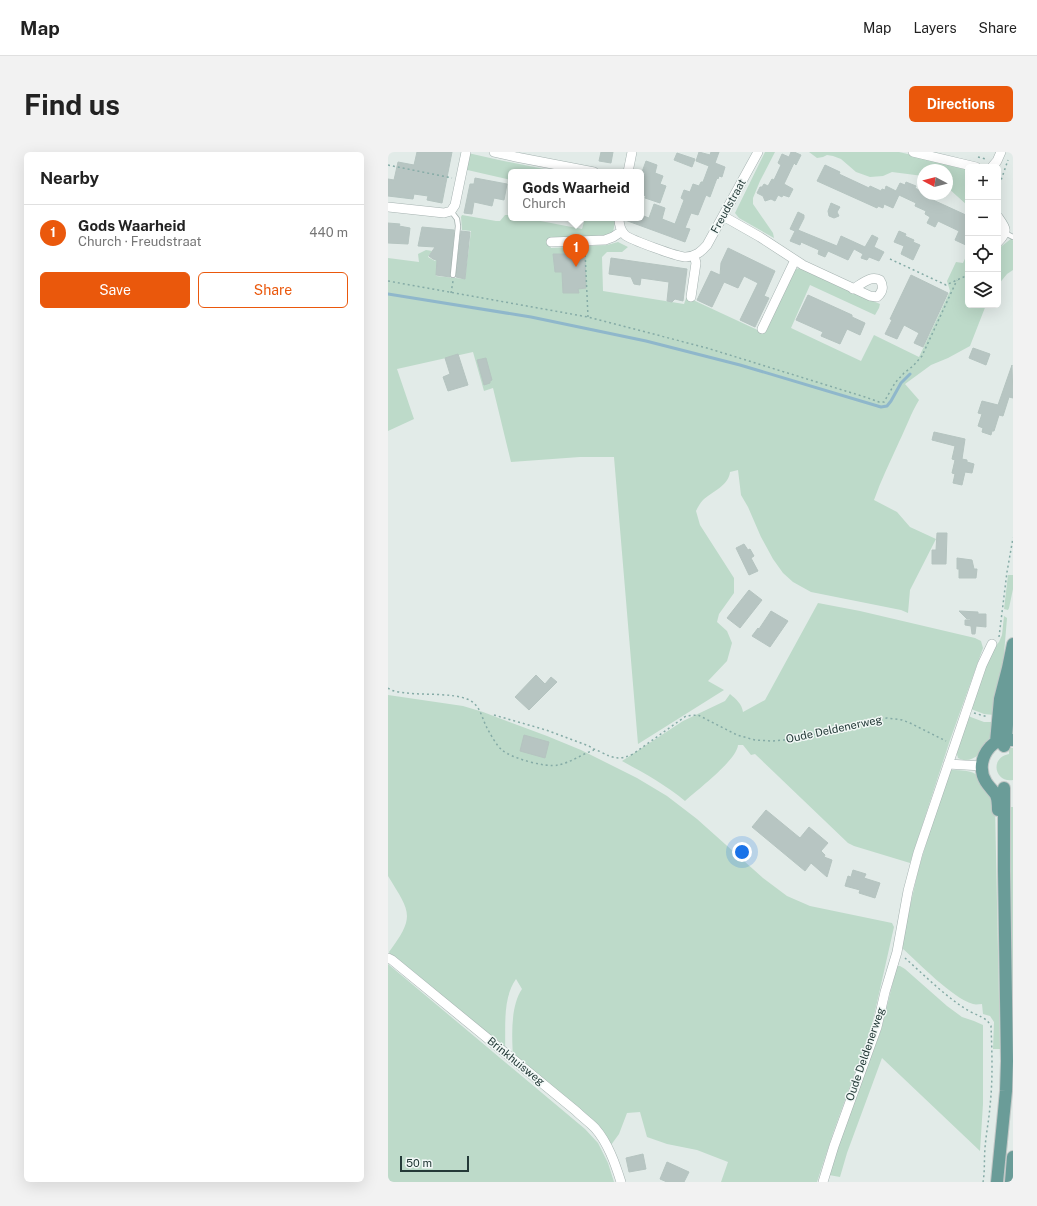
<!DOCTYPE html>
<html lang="en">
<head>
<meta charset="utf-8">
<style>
  :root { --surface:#fff; --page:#f2f2f2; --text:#222; --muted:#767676; --line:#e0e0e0; --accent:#ea580c }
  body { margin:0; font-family:"Public Sans",sans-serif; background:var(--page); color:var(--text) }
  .controls { position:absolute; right:12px; top:12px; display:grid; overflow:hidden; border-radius:6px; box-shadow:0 4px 16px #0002 }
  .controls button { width:36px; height:36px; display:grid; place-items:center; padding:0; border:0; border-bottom:1px solid var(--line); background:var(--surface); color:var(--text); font:20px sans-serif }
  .compass { position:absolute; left:529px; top:12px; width:36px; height:36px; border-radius:50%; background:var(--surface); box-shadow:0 4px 16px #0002; rotate:277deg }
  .scale { position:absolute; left:12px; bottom:10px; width:69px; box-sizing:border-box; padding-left:4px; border:2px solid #243a38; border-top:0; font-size:11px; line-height:14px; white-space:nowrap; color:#243a38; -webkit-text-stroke:3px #f2f8f6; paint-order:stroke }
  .you { position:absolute; left:354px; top:700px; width:14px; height:14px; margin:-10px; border:3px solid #fff; border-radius:50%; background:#1a73e8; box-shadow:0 0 0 6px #1a73e833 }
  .badge { display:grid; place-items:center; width:26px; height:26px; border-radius:50%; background:var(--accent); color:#fff; font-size:13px; font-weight:700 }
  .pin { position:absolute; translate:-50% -33px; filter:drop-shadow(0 1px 2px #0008) }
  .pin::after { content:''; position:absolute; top:21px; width:14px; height:12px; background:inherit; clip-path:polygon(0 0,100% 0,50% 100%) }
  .popup { position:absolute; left:120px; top:17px; width:136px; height:52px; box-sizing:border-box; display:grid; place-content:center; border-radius:6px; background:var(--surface); filter:drop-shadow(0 1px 3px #0005); font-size:13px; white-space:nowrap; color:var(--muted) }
  .popup b { font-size:15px; color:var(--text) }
  .popup::after { content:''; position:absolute; left:50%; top:100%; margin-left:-8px; border:8px solid transparent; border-top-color:var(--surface) }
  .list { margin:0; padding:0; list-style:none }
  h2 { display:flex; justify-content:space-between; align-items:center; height:52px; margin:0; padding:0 16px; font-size:17px }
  h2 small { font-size:13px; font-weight:400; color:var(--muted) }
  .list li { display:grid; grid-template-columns:26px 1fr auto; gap:12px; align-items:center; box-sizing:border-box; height:56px; padding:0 16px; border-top:1px solid var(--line) }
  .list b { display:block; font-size:15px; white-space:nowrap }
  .list p { margin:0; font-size:13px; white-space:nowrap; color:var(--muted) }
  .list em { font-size:13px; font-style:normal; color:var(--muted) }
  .actions { display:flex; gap:8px; padding:12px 16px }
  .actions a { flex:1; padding:9px 0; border:1px solid var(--accent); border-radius:6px; text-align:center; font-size:14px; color:var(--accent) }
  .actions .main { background:var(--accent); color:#fff }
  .icon { flex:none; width:22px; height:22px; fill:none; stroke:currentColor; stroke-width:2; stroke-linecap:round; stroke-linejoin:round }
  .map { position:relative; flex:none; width:625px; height:1030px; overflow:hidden; border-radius:6px }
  header { display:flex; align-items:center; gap:24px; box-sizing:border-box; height:56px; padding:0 20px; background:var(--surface); border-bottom:1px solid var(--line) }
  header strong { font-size:19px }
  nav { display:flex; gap:22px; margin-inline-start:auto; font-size:14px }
  .intro { display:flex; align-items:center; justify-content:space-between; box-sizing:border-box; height:96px; padding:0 24px }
  h1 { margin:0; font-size:28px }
  .button { padding:10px 18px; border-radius:6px; background:var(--accent); color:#fff; font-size:14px; font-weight:700 }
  main { display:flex; gap:24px; padding:0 24px }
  aside { flex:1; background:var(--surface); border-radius:6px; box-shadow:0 4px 16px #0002 }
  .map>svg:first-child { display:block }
</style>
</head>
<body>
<header>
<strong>Map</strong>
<nav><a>Map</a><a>Layers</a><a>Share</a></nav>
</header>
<div class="intro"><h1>Find us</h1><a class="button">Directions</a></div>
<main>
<aside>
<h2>Nearby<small></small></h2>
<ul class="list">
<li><span class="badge">1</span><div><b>Gods Waarheid</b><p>Church · Freudstraat</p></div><em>440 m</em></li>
</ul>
<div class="actions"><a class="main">Save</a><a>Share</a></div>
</aside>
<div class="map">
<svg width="625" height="1030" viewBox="0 0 625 1030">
  <rect width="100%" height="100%" fill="#e2ebe8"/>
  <path fill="#bddac9" d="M377 0H387L372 29 365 46V52L385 81 386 86 351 66 347 61Z
    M421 0H511L580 16V54L559 35V18H535V24L504 20 495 24 482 25 468 20 453 7 445 4 439 3 435 5 429 6Z
    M80 1 111 8 171 20H123V28L75 17Z
    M74 63 108 69H112L117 63H123V66H137L194 77 197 66H228L225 80 221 83 160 88 163 96 219 93 230 90 240 95 234 100H219L214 105 215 139 296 152 299 144 306 145 305 148 376 181 406 118 411 116 492 152 491 156 487 163 422 133 403 176 473 209 486 183 531 205 562 139 559 129 568 110 575 111 580 100V153H598L582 194 560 206 543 213 517 232 531 248C523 261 518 276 511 290 502 310 493 328 486 348L509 360 522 375 548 387 522 438 520 461 513 458 423 440 405 430 395 421 385 407 373 385 360 355 353 343 350 318 342 320C341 333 324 340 315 348 312 351 310 355 308 359L312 373 346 426V441L331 462 329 470 339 479 344 491 339 509 320 529 336 538 250 592 226 305H192L123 310 105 236 96 239 85 200 9 217 26 267 0 279V106L31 110 30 102 38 98 44 99 40 105 47 109 50 105 48 124 77 127 83 79 74 78 73 65Z
    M624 86 625 89V118L619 122 610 133V97Z
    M620 423H625V437L621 456 620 458 616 457Z
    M430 451 472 459 587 486 593 489 595 496 562 588 522 711 466 694 460 691 367 602 363 603 355 593H350C349 608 309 638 297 649 278 633 256 621 234 609L295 569 337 549 342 542C348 547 354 552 355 560L377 548Z
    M616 464 619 466 615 514 606 563 596 562 583 557 602 499 611 490 614 483Z
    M0 543 75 554 95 560 159 584 193 598 249 626 279 644 309 667 375 726 399 744 422 754 504 771 506 775 483 877 445 981 429 1030H333L340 1010 309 998 279 992 259 985 252 960 239 961 231 982 223 993 222 990 125 906C124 885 122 855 134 837L128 827C114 847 118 876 117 899L2 802 1 800C28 764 22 760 0 724Z
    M580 564 596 570H606C606 574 607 580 606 584 605 586 601 589 600 592 593 601 583 613 570 606L568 598Z
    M621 595 625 596V628C607 631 601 606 621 602Z
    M560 618C567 618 576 618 583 620 594 623 602 643 607 653L612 897H605L606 870 602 864 595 862 594 852C591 852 588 853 585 852 564 846 531 811 514 796L517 777 530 719Z
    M620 655H625V930L616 1030H614Z
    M0 812 197 977 210 991 220 1011 226 1030H0Z
    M509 814H512L517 817 559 854 574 865 586 869 595 873V952L592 999 494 906 459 1001 452 1025 441 1023 449 997 493 878Z"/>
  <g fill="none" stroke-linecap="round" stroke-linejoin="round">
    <path stroke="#8fb7cb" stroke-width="3" d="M0 142 143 165 258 189 352 213 493 255 499 254 503 249 513 231 522 222"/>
  </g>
  <path fill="#b7c5c2" stroke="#b5c4c0" d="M29 0H64L54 51 39 48 40 44 26 42 25 47 0 44V27L6 28 10 10 26 13Z
    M213 0H225L223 11 211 9Z
    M311 0 322 3 323 0H331L327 11 337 15 334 25 331 24 330 27 329 26 322 45 318 43 310 63 303 61 297 76 302 77 297 90 237 68V66H253V63L261 66 266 52 277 56 274 67 287 72 296 48 293 46 296 38 302 40 305 32 311 34 313 30H315L321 14 308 9Z
    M403 0H406L413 3 408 13 406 11 396 32 405 37 401 45 395 43 394 45 390 43 387 49 383 47 377 49 375 44 369 41 372 35H374L376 32 380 34 384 27 386 28 393 13 390 11 394 2 401 5Z
    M289 1 307 7 304 15 286 8Z
    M258 9 269 13 267 21 275 24 272 32 278 34 272 51 257 46 258 44 253 42V33L257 21 254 20Z
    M437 13 452 20 451 22 481 36 482 34 493 39 494 37 497 38 498 34 508 39 512 31 517 33 518 30 528 34 527 36 535 40V42H548L545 48 580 64 577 69 580 71V94L567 88 571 79 550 69 547 75 539 71 542 65 537 62 538 59 527 54 528 51 511 43 505 56 496 52 495 56 490 54 489 56 429 29Z
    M87 26 119 32 116 48 106 46 104 54 86 50 84 62 76 61 82 32H86Z
    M443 51 452 55 449 60 451 64 446 66 441 64 440 59Z
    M410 60 416 63V66L410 78 449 94 453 84 477 95 484 83 490 86 486 95 496 100 491 109 481 105 479 108 473 106 475 102 466 97 460 108 440 99 437 105 430 102 431 98 413 90 412 93 402 89 407 79 402 77Z
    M0 71 12 72 11 74 22 76 20 92 0 91Z
    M34 75 66 78 62 125 48 123 49 108 45 107 41 104 47 95 30 94Z
    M73 79 82 80 77 127 68 125Z
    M511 79 518 82 517 84 526 88 525 90 532 93 525 108 513 102 516 94 506 90Z
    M340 96 387 119 376 144 381 146 367 175 352 168 370 131 356 124 350 136 336 130 324 155 309 148 323 119 332 123 333 111Z
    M165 102H183V105L197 104 198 136 190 137 191 141H175L174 120H167Z
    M223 106 299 117 295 149 287 147 284 150 279 149 281 130 253 126 252 133 246 132 243 125 221 122Z
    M523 123 560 141 535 195 526 191 531 181 516 173 509 187 497 182 504 168 502 167Z
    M420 143 464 163V165L477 171 472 183 459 177 452 192 433 184 435 180 408 168Z
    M585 196 602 202 598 213 581 206Z
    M70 202 80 233 60 239 55 225 62 222 57 206Z
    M98 206 104 228 102 229V231L96 233 89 208Z
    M624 213 625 246 621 245 615 264 611 263 606 279H604L603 283 594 280 595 276 590 274 594 262 590 261 594 249 610 253Z
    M546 280 577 287 574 307 579 308V310L586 312 584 321 577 320 574 333 565 331 567 322 564 321 567 308 564 307 567 294 544 288Z
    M549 381H559L558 412H544V398H548Z
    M356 392 360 398 362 397 366 404 363 406 370 419 361 423 348 396Z
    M569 406 584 408 586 417H589L588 426H571V417H569Z
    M361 438 374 448 352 476 339 466Z
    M383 459 400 469 382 495 364 484 370 476 371 477Z
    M571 459 590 460V462H598V475L588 474 587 482H584L583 474 577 473V468H583L582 467H579Z
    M148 523 157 532 163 525 169 530 141 558 127 545Z
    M136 583 161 590 157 606 132 599Z
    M378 658 412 686 421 675 440 691 433 699 437 703 436 705 444 708 439 725 423 711 417 719 364 675Z
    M465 718 478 722 476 726 492 731 487 746 471 741 472 738 457 734 460 724 463 725Z
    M255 1002 258 1017 241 1020 238 1006Z
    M279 1010 301 1020 296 1030H279L272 1027Z"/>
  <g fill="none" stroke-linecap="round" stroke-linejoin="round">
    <g stroke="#a5b2b0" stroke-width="6">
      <path id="service" d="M63 59 69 67 70 74 65 123
        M617 81 625 85"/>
    </g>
    <g stroke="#a5b2b0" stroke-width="10">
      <path id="minor" d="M106 0 128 5 206 20
        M525 0 588 15
        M604 15 609 9 613 0
        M240 20 244 0
        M0 55 56 61 63 59 67 53 78 0
        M335 64 372 85 415 113 482 144 489 145C495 140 496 134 492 128 482 123 474 132 465 137
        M610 65C618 76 621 79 610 90
        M231 66C231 72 233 79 237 83 243 88 290 105 298 105 308 104 313 100 319 93L370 0
        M163 90 217 88 225 85 234 79
        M303 145 308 111 306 103
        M374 177 407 108
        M560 612 594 614
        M0 806 4 808 188 959C194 965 201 970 207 976 220 991 227 1011 233 1030
        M435 1030 446 994 489 875 497 840 509 800 520 739 530 701 594 513 604 492"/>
    </g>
    <g stroke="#c2c8c7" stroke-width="14">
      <path id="primary" d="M608 590 612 547 620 516 625 492
        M616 594 618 588 622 526 620 516
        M610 658C610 653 610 648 608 643 605 638 601 635 598 630 591 619 593 605 602 595 608 588 616 587 625 588
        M609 1030 618 939 619 909 616 719V636
        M623 1030 625 1005"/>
    </g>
    <path stroke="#85aba6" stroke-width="1.5" stroke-dasharray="2 3" stroke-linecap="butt" d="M590 5 598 7
      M0 13 64 26
      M610 37 620 8
      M197 98 200 165
      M502 107 558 133 580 123
      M0 129 200 165 319 196 477 245 491 250H496L507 231 516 221 525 214 534 204 569 128
      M63 141 65 129
      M611 485 619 420 625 386
      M0 536C5 540 12 540 18 541 35 543 64 541 79 547 92 552 93 564 99 576 103 583 108 593 114 598 123 606 158 616 170 613 182 611 194 602 206 598
      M586 561 600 565
      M106 563 158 578 201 594C205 597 209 598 213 600 226 607 232 608 245 602L298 564 310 563 349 583 367 588 384 589 408 587 483 568 499 566 507 567 514 568 522 571 558 589
      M517 806C536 823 559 846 581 859 590 864 598 865 603 874 604 900 605 927 602 954 601 968 598 982 597 996 596 1007 597 1019 595 1030"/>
    <use href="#service" stroke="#fff" stroke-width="4.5"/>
    <use href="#minor" stroke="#fff" stroke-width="9"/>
    <use href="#primary" stroke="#6a9c98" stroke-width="12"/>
  </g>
  <g text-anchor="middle" stroke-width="3" stroke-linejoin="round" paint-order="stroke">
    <g font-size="11" fill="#243a38" stroke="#f2f8f6">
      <text transform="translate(340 54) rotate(-61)" y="4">Freudstraat</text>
      <text transform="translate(446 577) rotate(-12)" y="4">Oude Deldenerweg</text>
      <text transform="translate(477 902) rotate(-71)" y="4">Oude Deldenerweg</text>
      <text transform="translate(128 909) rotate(39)" y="4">Brinkhuisweg</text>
    </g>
  </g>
</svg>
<div class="controls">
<button>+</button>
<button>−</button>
<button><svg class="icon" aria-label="locate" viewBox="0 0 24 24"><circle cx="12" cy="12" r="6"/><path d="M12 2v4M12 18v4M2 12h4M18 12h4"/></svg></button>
<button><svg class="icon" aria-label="layers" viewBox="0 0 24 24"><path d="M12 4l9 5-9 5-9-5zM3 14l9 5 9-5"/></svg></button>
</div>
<svg class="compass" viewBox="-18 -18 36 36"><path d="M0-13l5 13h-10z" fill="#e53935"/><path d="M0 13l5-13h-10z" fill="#767676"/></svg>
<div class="scale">50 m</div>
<div class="you"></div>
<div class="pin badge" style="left:188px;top:115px">1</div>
<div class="popup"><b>Gods Waarheid</b>Church</div>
</div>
</main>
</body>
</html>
